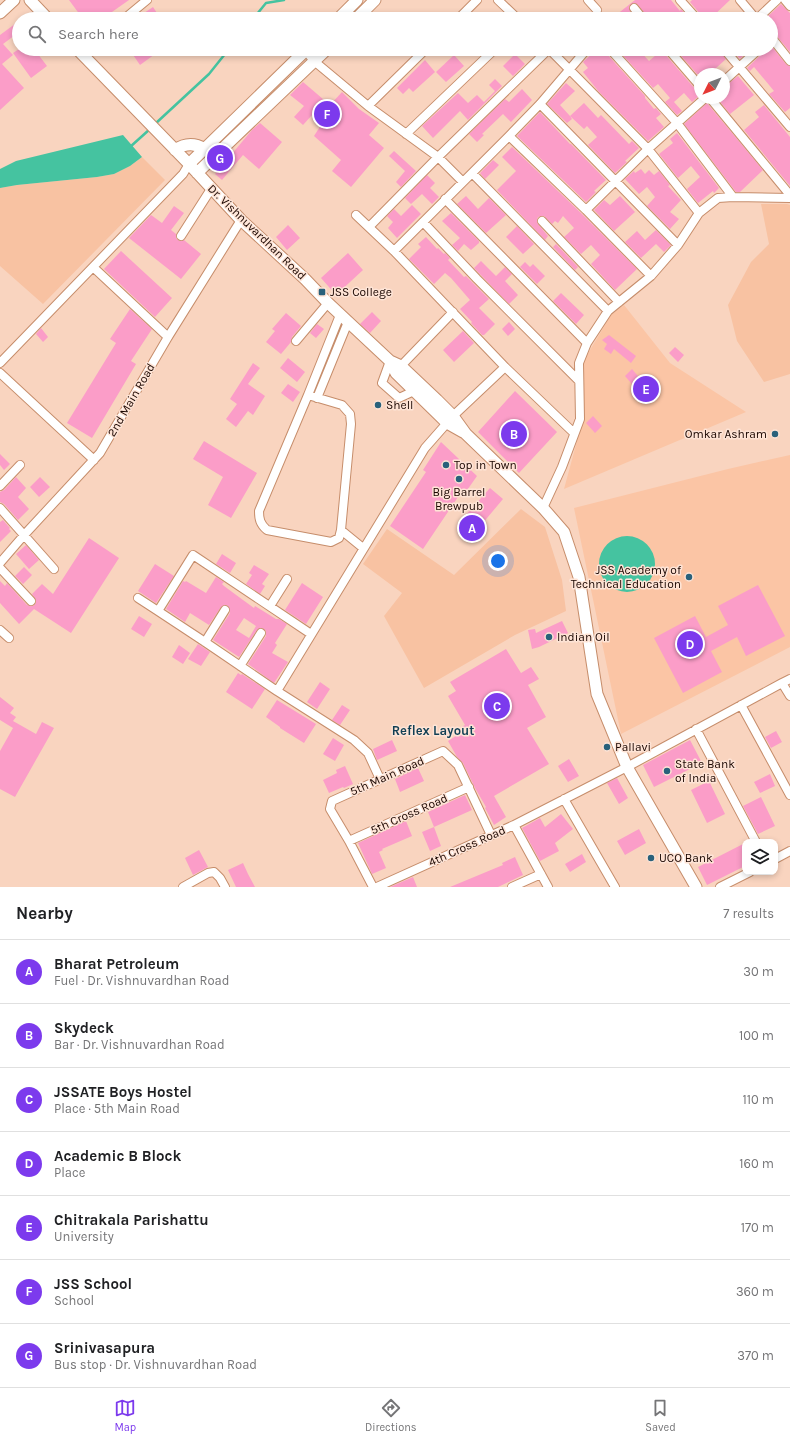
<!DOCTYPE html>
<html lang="en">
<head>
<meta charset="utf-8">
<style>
  :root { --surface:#fff; --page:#f2f2f2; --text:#202124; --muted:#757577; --line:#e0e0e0; --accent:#7c3aed }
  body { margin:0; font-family:Karla,sans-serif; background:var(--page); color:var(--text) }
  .controls { position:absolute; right:12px; bottom:12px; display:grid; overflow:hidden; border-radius:8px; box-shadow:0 2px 6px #0003 }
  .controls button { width:36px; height:36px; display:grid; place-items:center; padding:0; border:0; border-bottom:1px solid var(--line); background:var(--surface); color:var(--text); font:20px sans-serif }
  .compass { position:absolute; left:694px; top:68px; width:36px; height:36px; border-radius:50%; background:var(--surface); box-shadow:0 2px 6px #0003; rotate:228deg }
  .you { position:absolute; left:498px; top:561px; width:14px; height:14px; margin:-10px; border:3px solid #fff; border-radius:50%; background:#1a73e8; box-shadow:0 0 0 6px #1a73e833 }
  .badge { display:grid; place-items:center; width:26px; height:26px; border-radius:50%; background:var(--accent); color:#fff; font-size:13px; font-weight:700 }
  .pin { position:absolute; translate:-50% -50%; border:2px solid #fff; box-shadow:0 1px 4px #0006 }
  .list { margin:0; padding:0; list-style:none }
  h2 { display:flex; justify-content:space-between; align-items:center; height:52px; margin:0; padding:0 16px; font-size:17px }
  h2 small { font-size:13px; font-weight:400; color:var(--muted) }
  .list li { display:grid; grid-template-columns:26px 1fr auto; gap:12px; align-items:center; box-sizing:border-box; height:64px; padding:0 16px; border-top:1px solid var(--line) }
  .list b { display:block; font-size:15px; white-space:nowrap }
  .list p { margin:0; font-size:13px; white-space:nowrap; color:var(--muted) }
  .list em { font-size:13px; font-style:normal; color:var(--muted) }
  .icon { flex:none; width:22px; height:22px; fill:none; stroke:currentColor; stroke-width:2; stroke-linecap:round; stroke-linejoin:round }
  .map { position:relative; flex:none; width:790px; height:887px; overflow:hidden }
  .search { position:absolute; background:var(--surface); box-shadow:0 2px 6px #0003; left:12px; right:12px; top:12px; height:44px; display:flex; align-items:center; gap:10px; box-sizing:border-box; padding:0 14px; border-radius:22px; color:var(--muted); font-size:15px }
  .sheet { height:500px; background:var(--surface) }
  nav { display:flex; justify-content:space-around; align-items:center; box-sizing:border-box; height:56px; border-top:1px solid var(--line); background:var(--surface); font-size:11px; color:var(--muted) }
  nav a { display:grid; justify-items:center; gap:2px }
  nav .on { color:var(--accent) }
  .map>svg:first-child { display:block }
</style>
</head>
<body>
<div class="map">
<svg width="790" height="887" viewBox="0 0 790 887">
  <rect width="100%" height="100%" fill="#f9d4bf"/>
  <path fill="#fbc5a5" d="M624 305 670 363 746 412 564 489 583 419 581 365 611 315Z
    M790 455V647L621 734 574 508 728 469Z"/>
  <path fill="#f8c2a2" d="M142 157 165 180 43 304 0 266V188L17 185 97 177 114 174 130 166Z
    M761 204H787L790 205V374L764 382 737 341 728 305 751 262 769 244Z
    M521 509 545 527 562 580 566 611 515 635 424 688 384 616 402 593 363 564 387 529 454 575Z"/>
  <path fill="#45c3a0" d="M123 135 142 157 130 166 114 174 97 177 17 185 0 188V169L16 161Z
    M599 564a28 28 0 1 1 56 0a28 28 0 1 1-56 0Z"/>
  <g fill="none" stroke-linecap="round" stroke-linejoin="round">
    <path stroke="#45c3a0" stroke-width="2.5" d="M253 19 266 3 284 0
      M155 124 209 74 229 49
      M130 147 150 129"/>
  </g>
  <path fill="#fb9dc8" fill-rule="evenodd" d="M69 0H129L102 19H83Z
    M635 0H671L680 11 681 9 690 19H648L647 16 638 5 634 3 629 6 630 11 633 16 630 19H611Z
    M692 0H730L710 19H702L701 15 690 2Z
    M781 4 790 13V52L775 34 771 30V19H765Z
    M153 7 161 19H135Z
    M19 21V32L3 44 13 55 2 64 24 88 0 110V35Z
    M773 48 786 64 790 66V108L785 112 769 94 774 91 754 67 750 71 747 68 763 53 765 49Z
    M19 49H34L47 66 31 78 13 53Z
    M129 49H162L140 65Z
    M597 49H605L606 53 645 96V98L654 109 656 108 661 114 656 118 664 127 648 141 599 92 583 72 588 68 583 62Z
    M617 49H638L649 61 663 49 664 53 696 90 700 91V95L692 102 684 93 674 102 682 111 677 115 665 102 670 98 658 84 653 88Z
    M675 49H719L726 59 715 69 720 74H697Z
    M731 49H750L740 59Z
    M515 54 525 64 513 76 503 66Z
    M454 55 464 66 446 82 436 72Z
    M425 60 435 72 413 92 409 88 403 94 397 88Z
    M738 76 754 95 730 114 717 98H724V87Z
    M495 79 502 86 468 120 460 111 433 138 422 126 458 93 468 103 477 95 484 102 495 91 489 85Z
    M303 82 330 105 342 92 359 109 379 123 369 135 384 148 351 187 332 171 341 160 314 136 323 122 313 114 303 125 294 117 304 106 290 95Z
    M566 83 575 91 560 105 570 116 584 103 598 118 601 115 629 144 632 141 639 148 625 161 627 162 615 173 588 145 597 137 587 126 584 129 570 116 572 119 567 123 547 104Z
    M522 89 532 100 511 122 503 114 482 134 484 135 477 142 469 134 505 99 509 102Z
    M707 103 763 170 740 192H736L684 124Z
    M764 105 790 137V186L744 130 759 117 755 112Z
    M540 112 570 144H571L606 180 594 191 596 192 586 202 517 136Z
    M260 123 282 142 259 169 243 155 222 180 215 174 252 130Z
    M677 133 719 188 714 193 713 191 698 203 687 189 700 177 691 166 678 178 659 154 673 143 670 139Z
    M512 147 582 214 637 269 615 290 591 264 600 255 591 245 581 254 564 237 574 228 563 216 558 223 555 221 552 224 544 216 538 217 537 220 538 224 548 236 545 240 497 190 516 171 502 157Z
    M394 151 416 171 401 187 396 182 405 171 389 156Z
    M493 160 499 165 485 179 480 173Z
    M641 169 645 174 649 170 654 175 659 171 670 185 668 186 681 200 670 212 679 219 670 229 647 206 655 197 647 187 639 194 625 179 634 171 635 173Z
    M427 175 435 183 430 188 439 197 432 204 422 194 411 204 405 198Z
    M466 196 478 209 489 198 506 215 486 233 457 204Z
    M620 196 635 212 614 231 594 210 604 200 610 205Z
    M412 205 421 214 397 238 388 228 393 222 387 216 394 209 401 216Z
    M174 206 184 213 171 230 176 234V238L178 240 181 241 184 240 201 254 181 279 129 238 151 215 162 223Z
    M451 213 479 241V243L471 250 464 244 458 251 452 245 460 238 442 221Z
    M288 225 300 238 287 250 276 237Z
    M517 226 534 244 523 254 506 237Z
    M656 230 671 245 664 252 656 244 641 258 625 242 637 231 645 240Z
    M426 237 437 249 438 248 444 254 445 253 450 258 448 260 464 277 466 276 489 299 479 308 495 324 484 335H482L471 323 472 322 460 309 470 300 451 278 445 273 434 284 409 259 421 247 418 244Z
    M556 244 578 267 575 270 553 247Z
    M121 251 172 298 155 317 104 269Z
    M348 253 363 270 336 295 321 278Z
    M481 261 496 276 505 267 512 274 505 281 518 295 509 304 474 268Z
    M525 262 530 267 533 264 545 276 537 284 520 267Z
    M561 293 584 315 576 324 553 301Z
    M130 309 152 329 131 361 136 364 92 438 67 423 116 343 110 339Z
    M372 312 381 321 370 333 360 324Z
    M286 313 301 326 292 337 291 342 281 354 266 342 275 331 272 329Z
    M509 322 515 329 508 336 502 329Z
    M317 324 324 329 316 338 310 333Z
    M41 328 48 337 43 342 36 334Z
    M463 331 474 343 454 362 443 350Z
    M609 335 636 356 631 363 614 349 611 354 604 349 607 344 602 340Z
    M675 347 684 355 678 362 669 353Z
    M288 358 305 372 297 382 280 368Z
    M253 363 260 368 248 384 265 396 253 415 248 411 236 427 226 419 237 404 230 399Z
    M632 369 643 382 636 389 625 376Z
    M288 384 300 392 293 402 281 393Z
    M515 391 557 432 519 473 478 432Z
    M593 416 602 426 595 433 586 423Z
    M204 441 257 473 231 518 208 505 223 477 193 459Z
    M441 442 477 476 463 496 460 494 423 549 390 526 426 472 423 470Z
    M0 454 10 464 4 470 0 465Z
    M16 477 26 488 18 497 29 509 18 520 4 504 0 502V492L4 490Z
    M40 477 50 487 39 497 30 487Z
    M490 488 503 499 472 536 457 525Z
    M3 520 10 528 9 529 11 531 0 542V522Z
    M89 538 119 558 71 633 34 609 19 624 0 603V581L5 586 7 583 27 605 33 606 36 603V600L32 594 42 584 53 594Z
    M26 545 39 560 29 569 16 554Z
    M222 554 236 563 230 573 216 564Z
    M155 564 174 576 156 603 138 591Z
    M254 565 269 574 262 584 265 586 260 594 246 584 252 575 249 573Z
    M24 567 32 575 23 584 15 576Z
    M216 577 224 582 222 584 224 586 243 600 254 608 255 606 276 619H279L287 624 275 643 277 645 272 653 288 662 274 683 248 664 266 636V631L264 629 261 628 257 630 239 657 213 640 230 613V610L228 606 225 605 221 607 209 625 190 613 185 622 166 609 183 581 185 582 186 581 206 593ZM244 618 256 626 249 638 236 630Z
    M302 583 323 597 306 624 285 610Z
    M758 585 785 636 746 656 737 637 711 651 722 672 683 693 654 638 695 616 706 637 728 625 718 606Z
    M139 616 152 624 144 637 131 629Z
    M562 621 568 633 539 647 532 649 528 630 535 629 536 633Z
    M198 644 210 652 201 666 188 659Z
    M179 645 190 653 183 664 172 657Z
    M506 649 521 673 531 667 539 679 528 685 546 717 527 728 549 764 494 796 506 817 494 825 485 808 486 807 475 788 463 763 457 757 448 741 459 734 457 730 465 725 448 696 456 691 450 682Z
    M238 673 241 675 242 674 265 689 252 709 226 692Z
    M320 682 330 689 317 709 307 702Z
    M0 697 14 708 10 713 16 717 13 721 36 734 42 722 54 728 15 797 0 789V751L13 728 0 720Z
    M277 700 316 724 304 743 280 728V727L266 717Z
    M342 705 350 710 340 725 332 720Z
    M776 731 782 742 771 748 765 737Z
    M333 738 344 745 335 761 323 754Z
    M392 740 397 751 377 760 373 749Z
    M690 740 702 763 654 787 643 765Z
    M569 759 579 776 568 782 558 766Z
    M345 766 353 784 344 788 343 787 329 793 323 780 337 773 336 770Z
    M418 768 424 781 400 792 395 779Z
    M770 774 775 786 760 793 754 782Z
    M617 778 628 798 619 804 607 783Z
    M709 781 725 814 707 823 691 790Z
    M465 795 472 810 434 827 428 812Z
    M761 797 775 826 758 834 743 806Z
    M561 814 573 829 555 843 559 851 540 861 522 828 540 818 545 827Z
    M406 821 412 836 382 849 383 850 379 852 386 868 372 874 358 843Z
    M434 827 441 846 430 851 422 832Z
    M639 829 646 843 625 855 617 841Z
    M745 843V866L707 885 698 867Z
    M199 850 208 867 193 875 185 858Z
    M582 854 586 862 570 872 565 864Z
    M515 857 523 875 498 887H450L503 865 502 863Z
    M243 863 248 874 255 887H236L228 870Z
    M413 877 417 887H390L397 884Z"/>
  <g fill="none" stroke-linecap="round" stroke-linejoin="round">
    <g stroke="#c68d6b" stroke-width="10">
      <path id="street" d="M498 0 518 19
        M588 0 597 10
        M680 0 697 19
        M740 0 756 19
        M785 0 790 6
        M634 8 643 19
        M124 19 147 0
        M458 19 477 0
        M757 19 777 0
        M771 37 790 61
        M549 49 648 149 699 213
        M610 49 677 123 733 197
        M668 49 700 86
        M724 49 790 127
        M306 51 314 61 368 106 438 157 463 182
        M724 81 759 49
        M710 98 790 195
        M540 104 678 245
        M368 106 426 49
        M406 134 495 49
        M509 136 586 210 651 276
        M472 173 608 311
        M445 199 587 343
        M586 210 648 149 705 98
        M356 215 394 251 505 367 574 433
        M542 221 619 302
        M423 222 477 279 579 381
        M369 227 438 157 549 49
        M181 236 211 189
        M394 251 509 136 540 104 587 49
        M93 267 168 337
        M296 341 328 303
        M390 361 382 383 399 398 414 391
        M0 363 183 174 189 164
        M398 369 453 312
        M0 373 94 460
        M308 395 340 315
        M317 398 348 322
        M453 416 505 367
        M0 486 20 465
        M0 508 54 569
        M543 508 562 467 580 419 579 363 587 343 608 311 651 276 678 245 699 213 718 198 733 197 790 198
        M341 530 351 424 350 414 342 405 308 395 259 511C259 519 260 524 267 530L331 542 339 538 341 530 363 548
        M0 563 25 534 100 453 168 337 241 220
        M0 568 31 601
        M138 598 158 611
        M270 606 287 579
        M0 630 9 638
        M205 642 225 610
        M240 666 261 633
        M782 683 790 679
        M277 691 205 642 158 611 193 555 311 634
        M741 705 790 795
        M696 729 756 842
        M380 779 368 753 354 740 277 691 425 448 447 423
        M564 799 615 887
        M514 825 627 767 782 683 790 696
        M349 841 469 787
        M775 859 790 851
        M183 887 208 873 214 872 220 878 225 887
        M373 887 349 841 330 809 332 801 443 751 458 765 491 835
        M377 887 514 825 548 887
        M512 887 541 874
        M720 887 750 872"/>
    </g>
    <g stroke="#c68d6b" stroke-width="13">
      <path id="secondary" d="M30 0 48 19
        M0 13 14 0
        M338 19 357 0
        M356 19 375 0
        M77 49 189 164 241 220 305 279 328 303 390 361 401 366 437 400 453 416 466 434 543 508 564 532 579 577 597 694 627 767 696 887
        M175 150C185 143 195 143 205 149
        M189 164 307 49
        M197 173 327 49
        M390 361 396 373 440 416 447 423 463 432"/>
    </g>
    <use href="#street" stroke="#fff" stroke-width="8"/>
    <use href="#secondary" stroke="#fff" stroke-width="11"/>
  </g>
  <g fill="#29617b" stroke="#fee4d6" stroke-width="1.5">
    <rect x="318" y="288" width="8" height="8" rx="2"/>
    <circle cx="378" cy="405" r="4"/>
    <circle cx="775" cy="434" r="4"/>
    <circle cx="446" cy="465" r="4"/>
    <circle cx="459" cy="479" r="4"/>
    <circle cx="689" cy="577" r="4"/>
    <circle cx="549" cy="637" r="4"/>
    <circle cx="607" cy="747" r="4"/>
    <circle cx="667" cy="771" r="4"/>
    <circle cx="651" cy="858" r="4"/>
  </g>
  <g text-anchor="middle" stroke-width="3" stroke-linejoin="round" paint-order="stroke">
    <g font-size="12" fill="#1a0600" stroke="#fee4d6">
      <text transform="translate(257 232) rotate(44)" y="4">Dr. Vishnuvardhan Road</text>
      <text transform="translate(131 400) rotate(-60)" y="4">2nd Main Road</text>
      <text transform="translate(387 776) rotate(-24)" y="4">5th Main Road</text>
      <text transform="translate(409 814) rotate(-24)" y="4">5th Cross Road</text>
      <text transform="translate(467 846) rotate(-24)" y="4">4th Cross Road</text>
    </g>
    <g font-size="12" fill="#1a0600" stroke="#fee4d6" text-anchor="start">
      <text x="330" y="296">JSS College</text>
      <text x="386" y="409">Shell</text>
      <text x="767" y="438" text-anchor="end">Omkar Ashram</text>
      <text x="454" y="469">Top in Town</text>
      <text x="459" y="496" text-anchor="middle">Big Barrel<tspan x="459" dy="14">Brewpub</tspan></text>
      <text x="681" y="574" text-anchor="end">JSS Academy of<tspan x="681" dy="14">Technical Education</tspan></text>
      <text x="557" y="641">Indian Oil</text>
      <text x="615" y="751">Pallavi</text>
      <text x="675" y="768">State Bank<tspan x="675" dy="14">of India</tspan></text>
      <text x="659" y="862">UCO Bank</text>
    </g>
    <g font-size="13" font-weight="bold" fill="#113f54" stroke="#fee4d6">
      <text x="433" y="735">Reflex Layout</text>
    </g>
  </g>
</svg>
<div class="controls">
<button><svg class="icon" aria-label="layers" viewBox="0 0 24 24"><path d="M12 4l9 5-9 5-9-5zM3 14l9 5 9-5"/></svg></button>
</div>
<svg class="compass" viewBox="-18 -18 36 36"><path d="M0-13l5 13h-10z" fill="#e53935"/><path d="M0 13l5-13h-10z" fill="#757577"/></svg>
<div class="you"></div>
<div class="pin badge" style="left:472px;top:528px">A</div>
<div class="pin badge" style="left:514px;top:434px">B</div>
<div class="pin badge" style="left:497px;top:706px">C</div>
<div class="pin badge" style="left:690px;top:644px">D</div>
<div class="pin badge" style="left:646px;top:389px">E</div>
<div class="pin badge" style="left:327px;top:114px">F</div>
<div class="pin badge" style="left:220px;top:158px">G</div>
<div class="search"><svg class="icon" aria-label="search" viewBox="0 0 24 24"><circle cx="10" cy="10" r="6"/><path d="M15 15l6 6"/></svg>Search here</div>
</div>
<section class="sheet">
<h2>Nearby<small>7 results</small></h2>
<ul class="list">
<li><span class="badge">A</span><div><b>Bharat Petroleum</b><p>Fuel · Dr. Vishnuvardhan Road</p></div><em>30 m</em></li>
<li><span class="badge">B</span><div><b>Skydeck</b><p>Bar · Dr. Vishnuvardhan Road</p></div><em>100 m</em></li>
<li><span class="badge">C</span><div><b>JSSATE Boys Hostel</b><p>Place · 5th Main Road</p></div><em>110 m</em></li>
<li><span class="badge">D</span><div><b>Academic B Block</b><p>Place</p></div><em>160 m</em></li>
<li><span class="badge">E</span><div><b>Chitrakala Parishattu</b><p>University</p></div><em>170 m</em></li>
<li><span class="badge">F</span><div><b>JSS School</b><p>School</p></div><em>360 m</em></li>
<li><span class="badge">G</span><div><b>Srinivasapura</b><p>Bus stop · Dr. Vishnuvardhan Road</p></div><em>370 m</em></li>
</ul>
</section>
<nav>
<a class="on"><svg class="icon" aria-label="map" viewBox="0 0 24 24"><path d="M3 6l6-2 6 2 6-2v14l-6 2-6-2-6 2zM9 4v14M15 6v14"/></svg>Map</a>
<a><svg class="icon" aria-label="directions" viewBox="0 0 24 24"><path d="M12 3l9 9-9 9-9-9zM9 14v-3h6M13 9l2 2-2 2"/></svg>Directions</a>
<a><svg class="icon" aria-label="saved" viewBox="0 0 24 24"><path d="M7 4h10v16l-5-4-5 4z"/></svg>Saved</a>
</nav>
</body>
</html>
